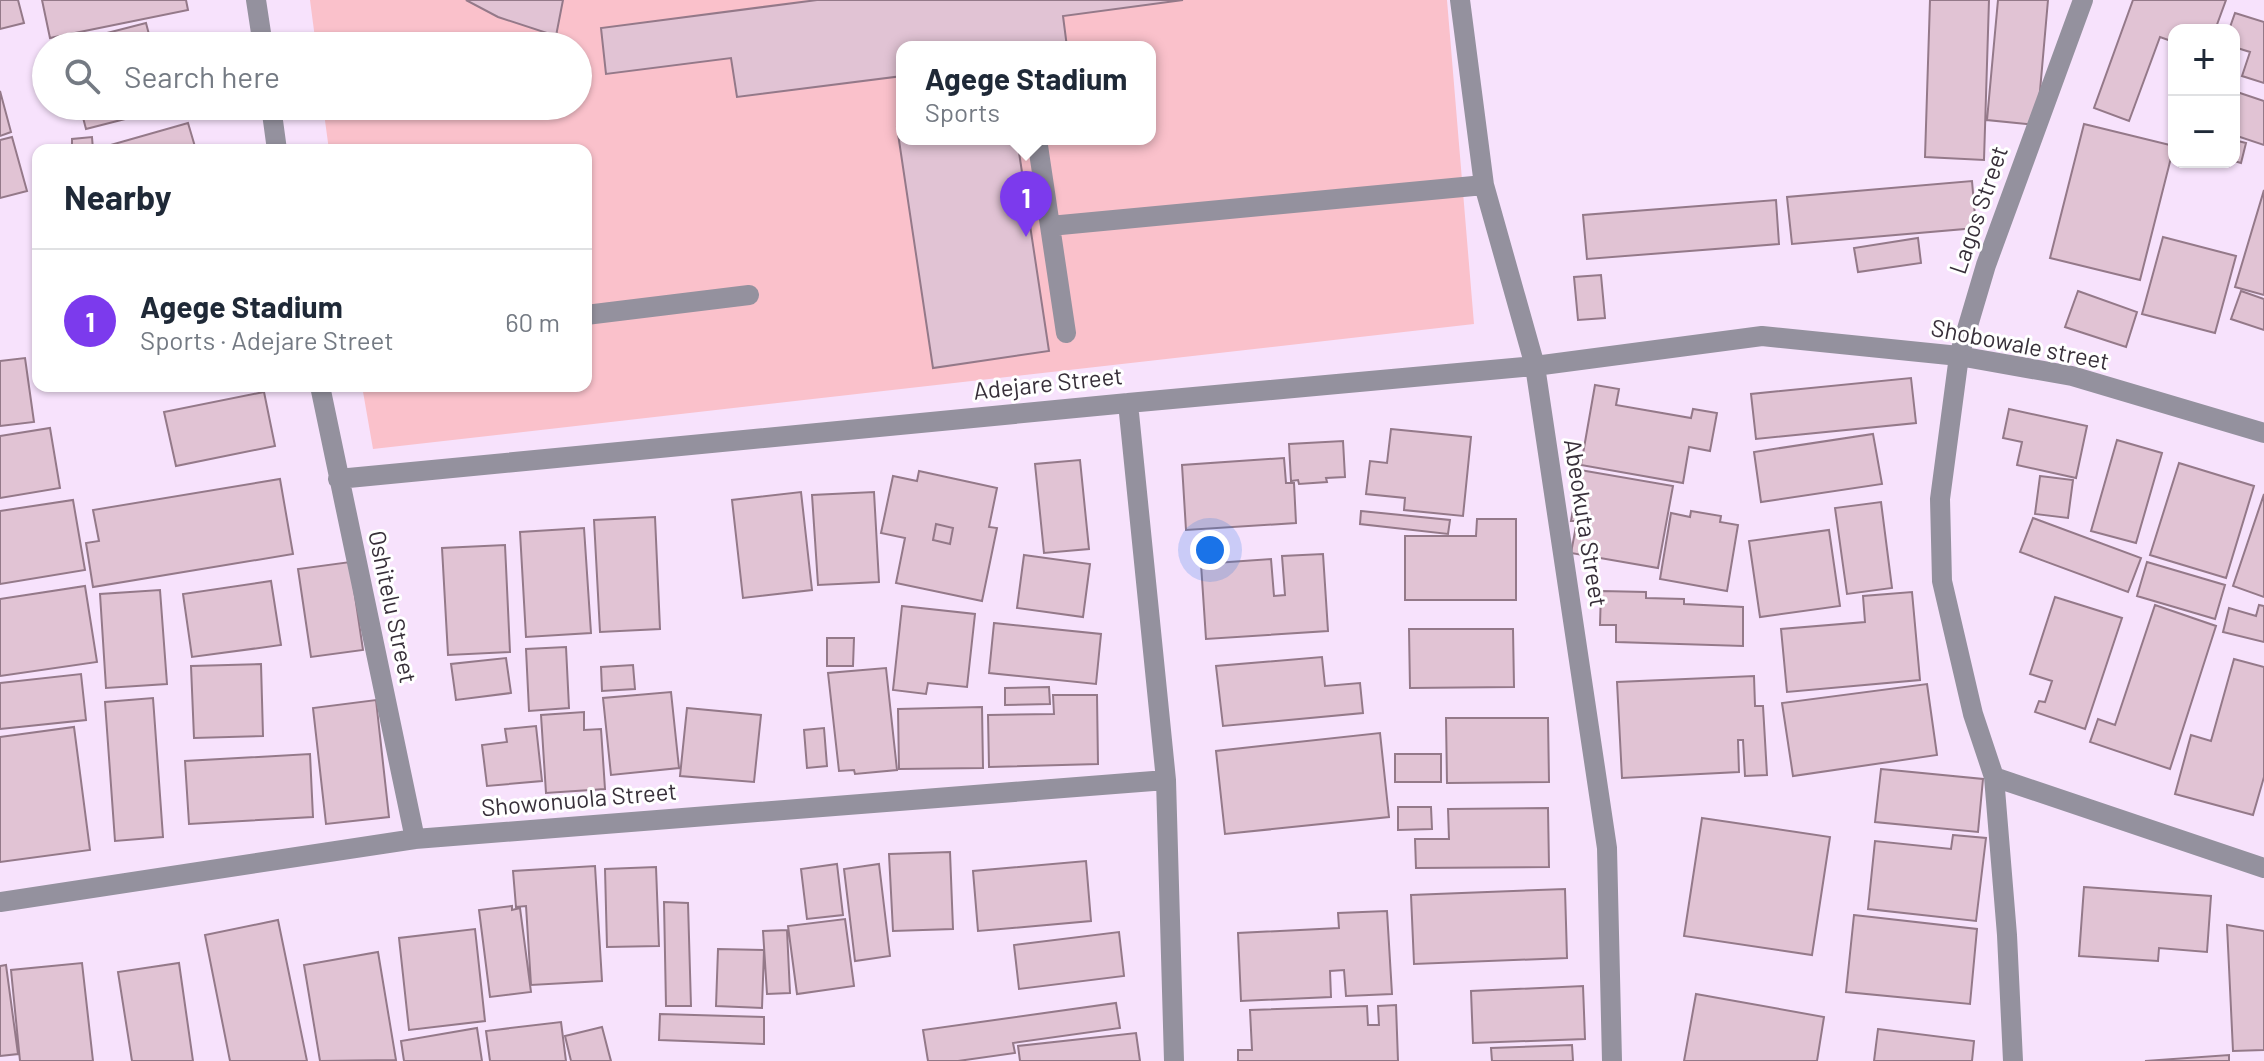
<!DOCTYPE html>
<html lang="en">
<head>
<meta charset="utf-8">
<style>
  :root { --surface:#fff; --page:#f2f2f3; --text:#1f2937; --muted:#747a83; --line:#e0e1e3; --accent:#7c3aed }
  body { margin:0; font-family:Barlow,sans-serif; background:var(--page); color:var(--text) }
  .controls { position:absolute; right:24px; top:24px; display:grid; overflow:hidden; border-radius:16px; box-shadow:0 2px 6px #0004 }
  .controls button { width:72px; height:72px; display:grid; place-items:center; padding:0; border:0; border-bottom:2px solid var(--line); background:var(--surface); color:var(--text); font:40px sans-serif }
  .you { position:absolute; left:1210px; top:550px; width:28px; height:28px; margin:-20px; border:6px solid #fff; border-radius:50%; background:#1a73e8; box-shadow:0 0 0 12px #1a73e833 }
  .badge { display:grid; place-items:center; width:52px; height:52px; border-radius:50%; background:var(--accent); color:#fff; font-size:26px; font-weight:700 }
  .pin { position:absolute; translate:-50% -66px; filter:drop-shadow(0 2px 4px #0008) }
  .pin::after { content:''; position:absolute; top:42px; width:28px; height:24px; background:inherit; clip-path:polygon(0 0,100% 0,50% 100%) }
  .popup { position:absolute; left:896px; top:41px; width:260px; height:104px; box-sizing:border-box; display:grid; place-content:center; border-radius:16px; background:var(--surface); filter:drop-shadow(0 2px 6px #0005); font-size:26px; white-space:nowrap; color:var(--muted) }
  .popup b { font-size:30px; color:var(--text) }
  .popup::after { content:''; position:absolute; left:50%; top:100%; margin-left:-16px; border:16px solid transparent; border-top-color:var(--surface) }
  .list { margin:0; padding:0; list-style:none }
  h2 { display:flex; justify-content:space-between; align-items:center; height:104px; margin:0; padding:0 32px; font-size:34px }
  h2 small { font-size:26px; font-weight:400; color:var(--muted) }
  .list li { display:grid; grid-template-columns:52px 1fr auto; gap:24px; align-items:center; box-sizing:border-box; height:144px; padding:0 32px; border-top:2px solid var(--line) }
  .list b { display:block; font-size:30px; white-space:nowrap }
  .list p { margin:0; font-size:26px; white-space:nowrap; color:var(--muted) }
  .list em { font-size:26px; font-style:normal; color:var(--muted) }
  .icon { flex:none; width:44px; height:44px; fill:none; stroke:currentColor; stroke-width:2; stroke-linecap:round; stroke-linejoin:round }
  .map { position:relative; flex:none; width:2264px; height:1061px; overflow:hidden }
  .search { position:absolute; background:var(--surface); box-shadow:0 2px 6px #0004; left:32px; top:32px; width:560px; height:88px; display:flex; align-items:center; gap:20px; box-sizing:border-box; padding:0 28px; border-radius:44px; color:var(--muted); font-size:30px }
  .panel { position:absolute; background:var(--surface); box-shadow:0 2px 6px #0004; left:32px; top:144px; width:560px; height:248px; border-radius:16px }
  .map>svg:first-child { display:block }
</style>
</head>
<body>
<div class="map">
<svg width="2264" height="1061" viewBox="0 0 2264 1061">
  <rect width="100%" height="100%" fill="#f7e2fc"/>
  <path fill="#fac1cb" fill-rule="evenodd" d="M310 0H1447L1474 324 373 449 362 386H586V150H329L323 106H578V46H316ZM902 47H1150V139H902Z"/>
  <path fill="#e1c3d4" stroke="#947989" stroke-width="2" fill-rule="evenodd" d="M0 0H18L24 23 0 29Z
    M42 0H186L188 10 50 38Z
    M466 0H563L556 36 498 17Z
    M817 0H1183L1063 16 1067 47H902V76L737 97 731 58 606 74 601 28Z
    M1930 0H1989L1984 160 1925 157Z
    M1998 0H2048L2037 125 1987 120Z
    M2133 0H2226L2215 30H2174V42L2160 37 2129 121 2094 108Z
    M2235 13 2264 22V83L2242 76 2250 52 2234 47V30H2229Z
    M146 23 152 46H64V44Z
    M0 91 11 132 0 136Z
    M2237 92 2264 101V145L2234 135V100Z
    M80 106H167L168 108 86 129Z
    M186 106H220V107L189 116Z
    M188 123 196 150H100V148Z
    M2084 124 2174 146 2140 280 2050 258Z
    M902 126V139H1017L1049 351 933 368 897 127Z
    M12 137 27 191 0 198V140Z
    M92 137 93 150H72V139Z
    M2234 140 2246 143 2241 163 2234 161Z
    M1972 181 1976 228 1792 244 1787 197Z
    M2264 190V295L2235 287Z
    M1776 200 1779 244 1587 259 1583 215Z
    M2163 237 2236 256 2215 333 2142 314Z
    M1918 238 1921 263 1858 272 1854 248Z
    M1601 275 1605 318 1578 320 1574 277Z
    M2078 291 2137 312 2126 347 2065 327Z
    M2241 291 2264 299V330L2231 319Z
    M25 358 34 422 0 426V361Z
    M1911 378 1916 423 1756 439 1751 394Z
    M1595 385 1619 389 1616 405 1691 418 1693 409 1717 413 1710 451 1689 447 1683 483 1581 465Z
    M264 392 275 446 176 466 164 412Z
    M2009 409 2087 426 2076 478 2017 465 2022 442 2003 438Z
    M50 428 60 488 0 498V436Z
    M1391 429 1471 437 1463 516 1404 510 1405 498 1366 494 1370 461 1387 463Z
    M1873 434 1882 484 1761 502 1754 452Z
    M2117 440 2162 453 2136 543 2091 531Z
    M1343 441 1345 477 1326 478 1327 482 1299 484 1298 480 1291 481 1289 444Z
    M1284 458 1286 483H1294L1296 523 1186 530 1182 465Z
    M1080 460 1089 549 1044 553 1035 464Z
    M2179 463 2254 486 2226 578 2150 555Z
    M1580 470 1673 486 1658 568 1571 553 1577 521H1571Z
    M919 471 997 488 989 527 997 528 982 601 896 583 905 538 881 533 893 476 917 481ZM936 524 953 528 950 544 933 540Z
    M2040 476 2073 480 2068 518 2035 514Z
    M280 479 293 554 93 587 86 543 99 541 93 510Z
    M801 492 812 590 743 598 732 500Z
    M874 492 879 582 818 585 812 495Z
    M2264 494V597L2233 586Z
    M73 500 85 570 0 584V511Z
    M1881 502 1892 588 1847 594 1835 508Z
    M1361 511 1450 520 1448 534 1360 524Z
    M1691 511 1721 516 1720 522 1738 525 1727 591 1660 579 1671 513 1690 517Z
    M655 517 660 629 600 632 594 520Z
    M2033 518 2141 558 2128 592 2020 552Z
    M1477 519H1516V600H1405V536H1476Z
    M936 524 953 528 950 544 933 540Z
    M584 528 591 633 526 637 520 532Z
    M1829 530 1840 606 1760 617 1749 541Z
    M505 545 510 652 448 655 442 548Z
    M1323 554 1328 631 1206 639 1201 564 1271 559 1274 596 1285 595 1282 556Z
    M1024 555 1090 564 1083 617 1017 608Z
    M350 562 363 650 311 657 298 569Z
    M2147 562 2225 585 2215 619 2137 596Z
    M271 581 281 645 192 657 183 594Z
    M85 586 97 662 0 676V599Z
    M160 590 167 684 106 688 100 594Z
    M1601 591 1646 592V598L1684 599V604L1743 607V646L1616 642V625H1600Z
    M1912 592 1920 680 1787 692 1781 629 1865 622 1863 596Z
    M2055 597 2122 618 2085 729 2035 712 2039 701 2045 702 2052 681 2030 674Z
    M2155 605 2216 626 2170 769 2090 742 2098 719 2115 725Z
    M2259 605 2264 606V642L2223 632 2229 608 2256 616Z
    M902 606 975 614 967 687 928 683 926 694 893 690Z
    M994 623 1101 634 1096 684 989 673Z
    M1409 629H1513L1514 687 1410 688Z
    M827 638H854L853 666H827Z
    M566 647 569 708 529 711 526 649Z
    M1322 657 1325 686 1360 683 1363 713 1223 726 1216 666Z
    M506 658 511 693 456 700 451 664Z
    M2234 659 2264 667V777L2253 815 2175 794 2191 735 2211 741Z
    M261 664 263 736 194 738 191 666Z
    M633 665 635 689 602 691 601 667Z
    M886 668 897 770 855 774 854 770 839 771 828 673Z
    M81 674 86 720 0 729V683Z
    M1754 676 1755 706H1763L1767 775 1745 776 1743 740H1738L1739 772 1622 778 1617 682Z
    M1927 684 1937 755 1793 776 1782 703Z
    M1049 687 1050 704 1005 705V688Z
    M671 692 679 768 611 775 603 698Z
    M1053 695H1097L1098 764 989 767 988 715 1054 714Z
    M153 698 163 837 115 841 105 702Z
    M376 700 389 817 326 824 313 708Z
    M982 707 983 768 899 769 898 709Z
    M687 708 761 715 754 782 680 776Z
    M584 712V730L601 729 605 789 546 793 541 715Z
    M1446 718H1548L1549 782 1447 783Z
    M536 726 542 781 487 786 482 745 507 742 505 729Z
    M74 727 90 850 0 862V737Z
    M824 728 827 766 807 768 804 730Z
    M1380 733 1389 817 1225 834 1216 751Z
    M310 754 313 817 189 824 185 761Z
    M1395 754H1441V782H1395Z
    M1881 769 1983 779 1978 832 1875 822Z
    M1398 807H1431L1432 829 1398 830Z
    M1548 808 1549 867 1416 868 1415 839H1449L1448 809Z
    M1702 818 1830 837 1812 955 1684 936Z
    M1953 835 1986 838 1976 921 1868 909 1875 841 1951 849Z
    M950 852 953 929 893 931 889 854Z
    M1086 861 1091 921 978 931 973 871Z
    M837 864 843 915 807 919 801 869Z
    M879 864 890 956 855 961 844 869Z
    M595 866 602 981 531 985 526 906 516 907 513 871Z
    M656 867 659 946 607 947 605 869Z
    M2084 887 2211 896 2207 952 2159 948 2158 961 2079 956Z
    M1565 889 1567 958 1414 964 1411 895Z
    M664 902 688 903 691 1006H666Z
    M512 906V910L520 908 531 992 490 997 479 910Z
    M1387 911 1392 994 1346 996 1344 970 1330 971 1331 997 1241 1001 1238 933 1339 928 1338 913Z
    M1854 915 1977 929 1970 1004 1846 992Z
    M845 919 854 986 797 994 788 926Z
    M278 920 307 1061H230L205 935Z
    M2227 925 2264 931V1050L2233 1051Z
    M475 929 485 1021 409 1030 399 938Z
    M787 930 790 993 767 994 763 931Z
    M1119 932 1124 976 1019 989 1014 945Z
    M718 949 764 950 762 1008 716 1006Z
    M378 952 396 1060 320 1061 304 965Z
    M82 963 93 1061H20L11 970Z
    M179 963 193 1061H132L118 972Z
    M6 965 18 1054 0 1056V966Z
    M1583 986 1585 1039 1473 1043 1471 991Z
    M1696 994 1824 1017 1817 1061H1684Z
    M1116 1003 1120 1028 1013 1043 1015 1053 958 1061H928L923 1030Z
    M1396 1005 1398 1061H1238V1050H1252L1250 1010 1367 1006 1368 1025H1379L1378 1006Z
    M660 1014 764 1017V1044L659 1040Z
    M561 1022 566 1061H490L486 1031Z
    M602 1027 611 1061H571L565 1036Z
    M477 1028 482 1061H404L401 1041Z
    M1878 1029 1974 1041 1972 1061H1874Z
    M1136 1033 1140 1061H1020L1018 1046Z
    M1572 1045 1573 1061H1492L1491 1048Z
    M2229 1055V1061H2145Z"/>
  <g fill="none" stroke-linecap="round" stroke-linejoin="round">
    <path stroke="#94919e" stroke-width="20" d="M256 0 263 46
      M1460 0 1484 185 1535 366 1607 848 1612 1061
      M271 106 277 150
      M1037 139 1066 333
      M1050 226 1484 185
      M586 315 749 295
      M320 386 415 839
      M1128 403 1166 780 1174 1061
      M338 479 1128 403 1535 366 1762 336 1959 356 2072 376 2264 433
      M1994 777 2264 868
      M0 902 415 839 1166 780
      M2013 1061 2007 935 1994 777 1973 714 1942 581 1940 499 1959 356 1986 265 2083 0"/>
  </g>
  <g text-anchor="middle" stroke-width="6" stroke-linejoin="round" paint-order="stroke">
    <g font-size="24" fill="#372f39" stroke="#fff">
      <text transform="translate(1979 210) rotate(-71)" y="8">Lagos Street</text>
      <text transform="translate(2020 345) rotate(11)" y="8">Shobowale street</text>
      <text transform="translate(1048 384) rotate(-6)" y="8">Adejare Street</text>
      <text transform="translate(1585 523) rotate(81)" y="8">Abeokuta Street</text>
      <text transform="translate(392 607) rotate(78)" y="8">Oshitelu Street</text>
      <text transform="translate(579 800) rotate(-5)" y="8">Showonuola Street</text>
    </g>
  </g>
</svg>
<div class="controls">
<button>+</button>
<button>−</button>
</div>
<div class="you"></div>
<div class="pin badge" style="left:1026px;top:237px">1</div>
<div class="popup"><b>Agege Stadium</b>Sports</div>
<div class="search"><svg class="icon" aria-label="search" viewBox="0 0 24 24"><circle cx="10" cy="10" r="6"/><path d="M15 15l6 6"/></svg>Search here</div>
<section class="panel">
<h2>Nearby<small></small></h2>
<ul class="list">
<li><span class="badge">1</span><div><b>Agege Stadium</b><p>Sports · Adejare Street</p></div><em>60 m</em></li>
</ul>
</section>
</div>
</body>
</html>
